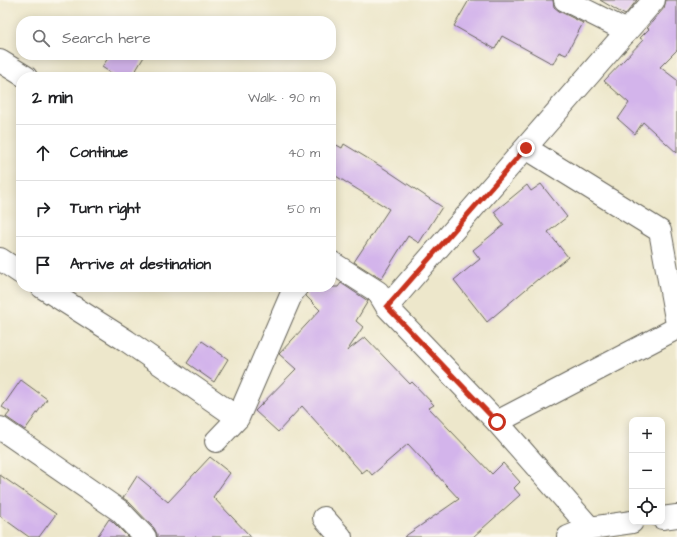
<!DOCTYPE html>
<html lang="en">
<head>
<meta charset="utf-8">
<style>
  :root { --surface:#fff; --page:#f6f6f6; --text:#202124; --muted:#757577; --line:#e0e0e0 }
  body { margin:0; font-family:"Architects Daughter",sans-serif; background:var(--page); color:var(--text) }
  .controls { position:absolute; right:12px; bottom:12px; display:grid; overflow:hidden; border-radius:8px; box-shadow:0 2px 10px #0003 }
  .controls button { width:36px; height:36px; display:grid; place-items:center; padding:0; border:0; border-bottom:1px solid var(--line); background:var(--surface); color:var(--text); font:20px sans-serif }
  .stop { position:absolute; width:12px; height:12px; margin:-9px; border:3px solid #c8321e; border-radius:50%; background:#fff }
  .stop.end { background:#c8321e; border-color:#fff; box-shadow:0 1px 4px #0008 }
  .list { margin:0; padding:0; list-style:none }
  h2 { display:flex; justify-content:space-between; align-items:center; height:52px; margin:0; padding:0 16px; font-size:17px }
  h2 small { font-size:13px; font-weight:400; color:var(--muted) }
  .list li { display:grid; grid-template-columns:26px 1fr auto; gap:12px; align-items:center; box-sizing:border-box; height:56px; padding:0 16px; border-top:1px solid var(--line) }
  .list b { display:block; font-size:15px; white-space:nowrap }
  .list em { font-size:13px; font-style:normal; color:var(--muted) }
  .icon { flex:none; width:22px; height:22px; fill:none; stroke:currentColor; stroke-width:2; stroke-linecap:round; stroke-linejoin:round }
  .map { position:relative; flex:none; width:677px; height:537px; overflow:hidden }
  .search { position:absolute; background:var(--surface); box-shadow:0 2px 10px #0003; left:16px; top:16px; width:320px; height:44px; display:flex; align-items:center; gap:10px; box-sizing:border-box; padding:0 14px; border-radius:16px; color:var(--muted); font-size:15px }
  .panel { position:absolute; background:var(--surface); box-shadow:0 2px 10px #0003; left:16px; top:72px; width:320px; height:220px; border-radius:16px }
  .map>svg:first-child { display:block }
</style>
</head>
<body>
<div class="map">
<svg width="677" height="537" viewBox="0 0 677 537">
  <rect width="100%" height="100%" fill="#fbf7ec"/>
  <filter id="ink" filterUnits="userSpaceOnUse"><feTurbulence type="fractalNoise" baseFrequency=".025" numOctaves="2"/><feDisplacementMap in="SourceGraphic" scale="8" xChannelSelector="R" yChannelSelector="G"/><feConvolveMatrix kernelMatrix="1 2 1 2 8 2 1 2 1" color-interpolation-filters="sRGB"/></filter>
  <filter id="wash" filterUnits="userSpaceOnUse"><feTurbulence type="fractalNoise" baseFrequency=".012" numOctaves="4" result="noise"/><feDisplacementMap in="SourceGraphic" scale="16" xChannelSelector="R" yChannelSelector="G"/><feGaussianBlur stdDeviation="0.9" result="paint"/><feColorMatrix in="noise" values="0 0 0 0 0 0 0 0 0 0 0 0 0 0 0 0 0 1.4 0 .05"/><feComposite in="paint" operator="in"/></filter>
  <g filter="url(#wash)">
    <rect width="100%" height="100%" fill="#ede7cb"/>
    <g id="blocks">
      <path fill="#d3b4eb" d="M469 0H553L554 7 559 11 583 23 566 55 559 52 553 64 502 36 495 49 454 26Z
        M600 0H637L625 15Z
        M666 0H677V50L660 67 677 80V153L643 122 635 134 618 119 629 103 604 81 643 40 640 38 649 29 647 28 664 8Z
        M110 55H145L132 77H117L102 67Z
        M331 142 342 148 344 144 385 169 442 207 419 243 408 236 381 279 354 262 389 209 331 173Z
        M541 184 567 217 548 232 568 257 539 280 538 279 487 322 454 280 480 259 473 250 504 225 494 212 527 185 531 191Z
        M341 283 368 301 356 321 363 327 347 351 365 337 410 384 412 382 434 405 429 408 492 474 503 463 520 482 514 488 520 495 473 537H404L459 499 408 444 372 475 367 469 362 473 302 406 278 432 255 411 296 369 279 354 320 310 306 296 309 287H338Z
        M202 341 228 359 214 382 187 363Z
        M21 380 47 399 25 430 6 417 10 412 2 407Z
        M210 457 230 473 213 497 251 537H157V534L154 528 129 502 123 498 137 476 168 502Z
        M0 475 56 514 39 537H29L0 516Z
        M109 519 112 521 128 537H97Z"/>
    </g>
  </g>
  <g filter="url(#ink)">
    <use href="#blocks" fill-opacity="0" stroke="#656359" stroke-width="1"/>
    <g fill="none" stroke-linecap="round" stroke-linejoin="round">
      <g stroke="#656359" stroke-width="24">
        <path id="minor" d="M565 0 627 31
          M0 61 26 77
          M526 148 660 231 677 324
          M0 259 21 273
          M331 262 378 292 387 307 497 422 590 528
          M42 287 127 341 238 418
          M387 307 654 0
          M497 422 677 328
          M0 428 120 511 145 537
          M216 441 238 418 292 293 297 287
          M324 518 341 537
          M662 518 677 516
          M568 537 590 528 632 522"/>
      </g>
      <use href="#minor" stroke="#fff" stroke-width="22"/>
    </g>
  </g>
  <g fill="none" stroke-linecap="round" stroke-linejoin="round" filter="url(#ink)">
    <path stroke="#c8321e" stroke-width="5" d="M497 422 387 307 526 148"/>
  </g>
</svg>
<div class="controls">
<button>+</button>
<button>−</button>
<button><svg class="icon" aria-label="locate" viewBox="0 0 24 24"><circle cx="12" cy="12" r="6"/><path d="M12 2v4M12 18v4M2 12h4M18 12h4"/></svg></button>
</div>
<div class="stop" style="left:497px;top:422px"></div>
<div class="stop end" style="left:526px;top:148px"></div>
<div class="search"><svg class="icon" aria-label="search" viewBox="0 0 24 24"><circle cx="10" cy="10" r="6"/><path d="M15 15l6 6"/></svg>Search here</div>
<section class="panel">
<h2>2 min<small>Walk · 90 m</small></h2>
<ul class="list">
<li><svg class="icon" aria-label="ahead" viewBox="0 0 24 24"><path d="M12 20V5M6 11l6-6 6 6"/></svg><div><b>Continue</b></div><em>40 m</em></li>
<li><svg class="icon" aria-label="right" viewBox="0 0 24 24"><path d="M7 20v-9h11M14 6l5 5-5 5"/></svg><div><b>Turn right</b></div><em>50 m</em></li>
<li><svg class="icon" aria-label="arrive" viewBox="0 0 24 24"><path d="M6 21V4h12l-3 4 3 4H6"/></svg><div><b>Arrive at destination</b></div></li>
</ul>
</section>
</div>
</body>
</html>
